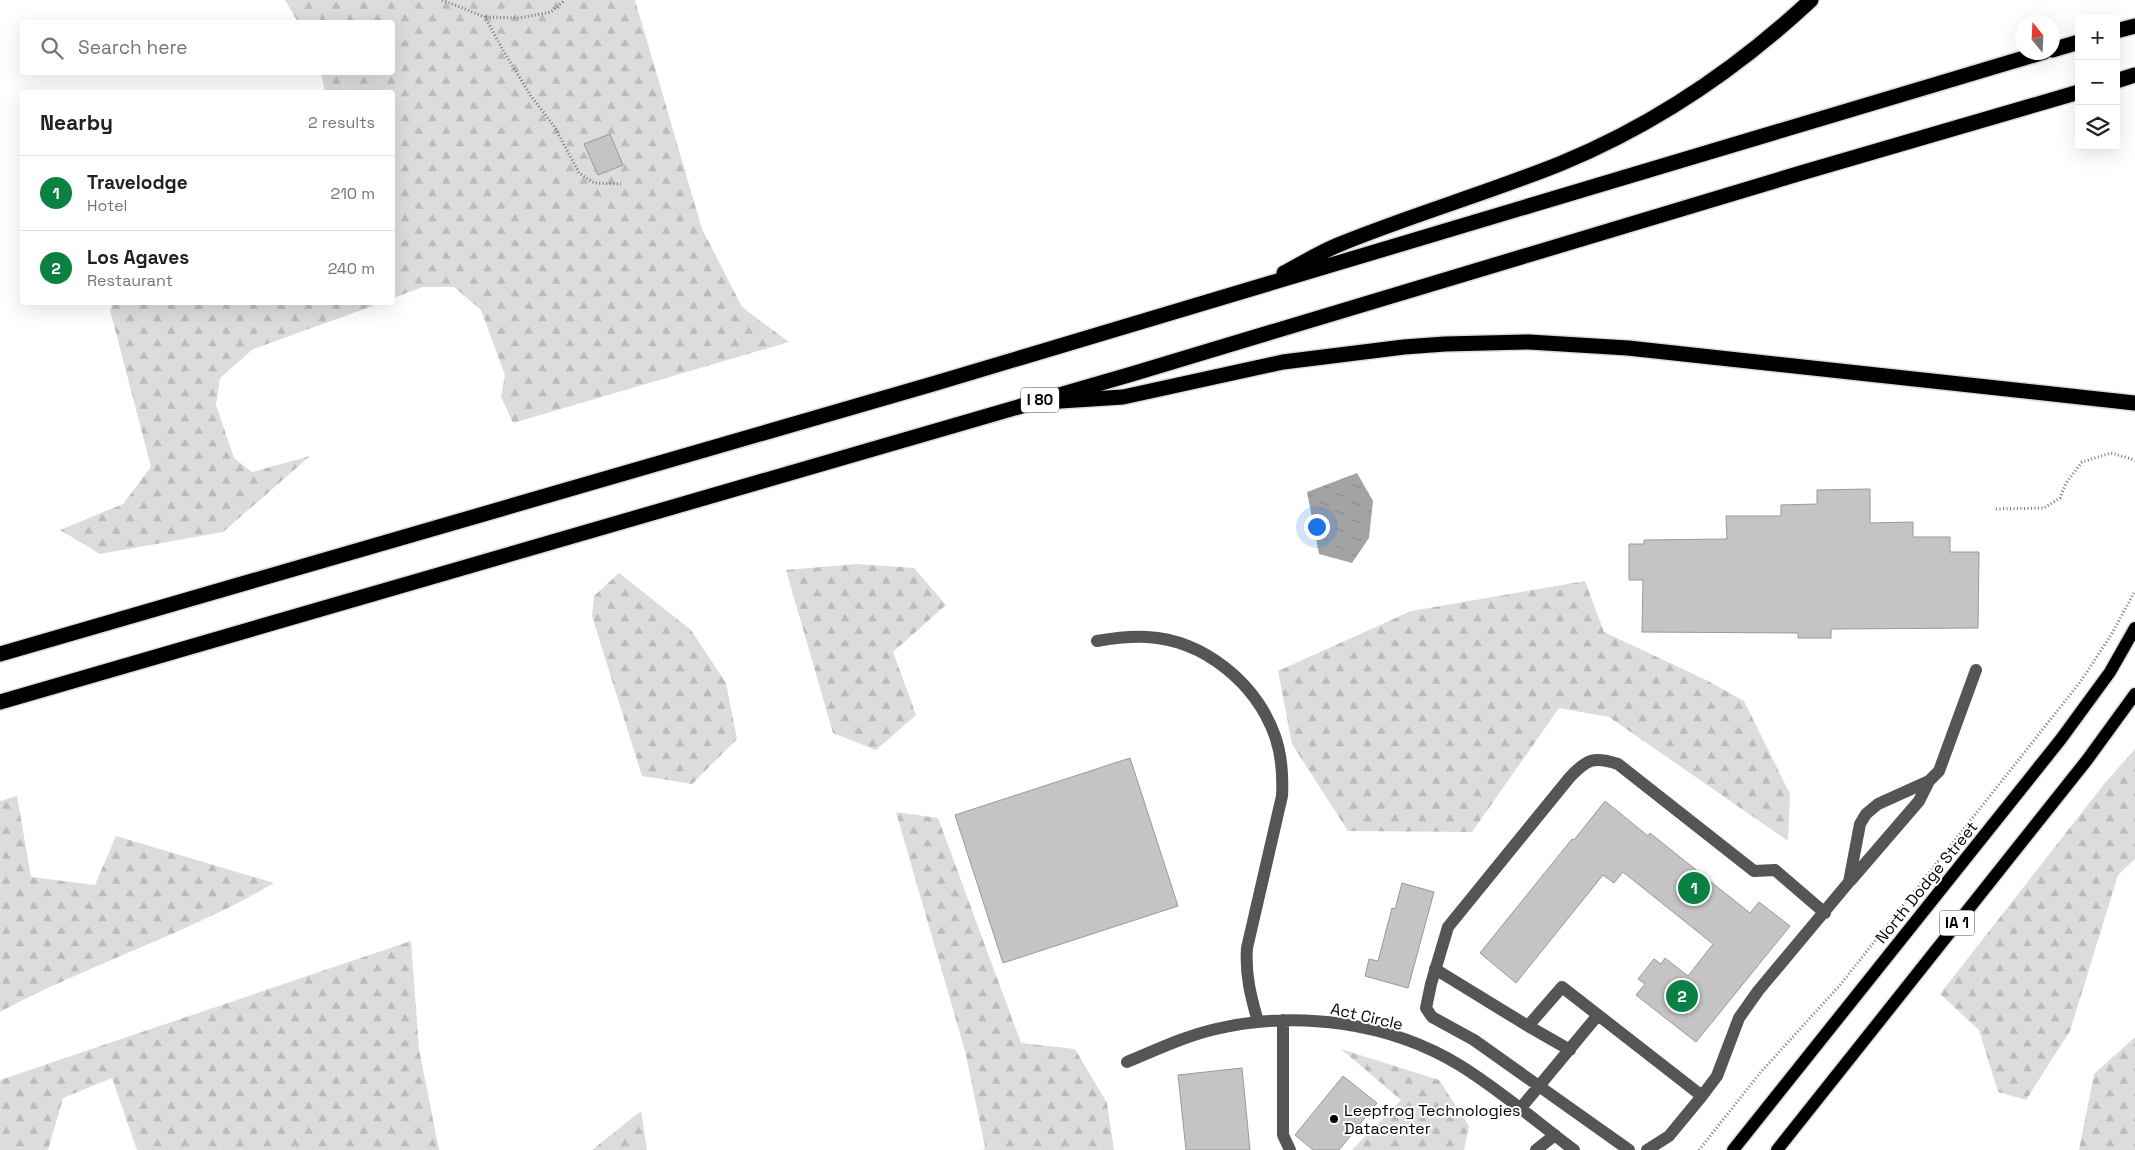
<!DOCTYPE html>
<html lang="en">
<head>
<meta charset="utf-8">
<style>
  :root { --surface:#fff; --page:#f2f2f2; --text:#202124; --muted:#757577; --line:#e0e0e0; --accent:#0b8043 }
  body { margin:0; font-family:"Space Grotesk",sans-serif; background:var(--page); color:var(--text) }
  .controls { position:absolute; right:15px; top:15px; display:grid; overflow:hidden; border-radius:5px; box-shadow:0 5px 20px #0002 }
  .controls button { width:45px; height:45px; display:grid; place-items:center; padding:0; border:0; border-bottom:1px solid var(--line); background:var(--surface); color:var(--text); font:25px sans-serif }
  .compass { position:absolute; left:2015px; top:15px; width:45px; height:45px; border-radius:50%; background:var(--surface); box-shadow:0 5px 20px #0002; rotate:342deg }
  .you { position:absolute; left:1316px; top:526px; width:18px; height:18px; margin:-12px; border:4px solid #fff; border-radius:50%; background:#1a73e8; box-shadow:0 0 0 8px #1a73e833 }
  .badge { display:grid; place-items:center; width:32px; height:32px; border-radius:50%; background:var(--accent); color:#fff; font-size:16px; font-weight:700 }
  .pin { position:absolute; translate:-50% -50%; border:2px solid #fff; box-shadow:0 1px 5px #0006 }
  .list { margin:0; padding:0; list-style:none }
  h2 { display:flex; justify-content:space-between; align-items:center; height:65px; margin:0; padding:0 20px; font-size:21px }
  h2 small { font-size:16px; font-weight:400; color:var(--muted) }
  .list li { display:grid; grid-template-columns:32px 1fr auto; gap:15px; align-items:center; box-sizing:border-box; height:75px; padding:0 20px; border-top:1px solid var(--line) }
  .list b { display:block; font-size:19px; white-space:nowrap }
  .list p { margin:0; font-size:16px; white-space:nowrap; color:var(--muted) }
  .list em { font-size:16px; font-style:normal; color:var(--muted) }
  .icon { flex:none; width:28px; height:28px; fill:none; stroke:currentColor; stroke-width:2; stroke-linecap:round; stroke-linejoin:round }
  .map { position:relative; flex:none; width:2135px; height:1150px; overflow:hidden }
  .search { position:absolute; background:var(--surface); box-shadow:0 5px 20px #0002; left:20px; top:20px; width:375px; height:55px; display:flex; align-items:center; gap:12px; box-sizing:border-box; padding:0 18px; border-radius:5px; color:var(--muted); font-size:19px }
  .panel { position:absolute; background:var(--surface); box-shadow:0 5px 20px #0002; left:20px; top:90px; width:375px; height:215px; border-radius:5px }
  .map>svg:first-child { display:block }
</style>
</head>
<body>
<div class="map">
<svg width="2135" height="1150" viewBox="0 0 2135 1150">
  <defs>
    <pattern id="forest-firs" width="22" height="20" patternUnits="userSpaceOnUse" patternTransform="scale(1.25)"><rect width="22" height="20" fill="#dcdcdc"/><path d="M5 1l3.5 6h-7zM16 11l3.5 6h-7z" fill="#bbb"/></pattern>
    <pattern id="water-ripples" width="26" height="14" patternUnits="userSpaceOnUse" patternTransform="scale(1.25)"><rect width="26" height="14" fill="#a3a3a3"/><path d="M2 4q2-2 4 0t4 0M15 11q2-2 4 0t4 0" fill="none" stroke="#8b8b8b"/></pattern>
  </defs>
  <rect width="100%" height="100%" fill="#fff"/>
  <path fill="url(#forest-firs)" d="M285 0H635L702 229 742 307 789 342 513 423 501 397 505 375 481 310 454 287H423L393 298 392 92H325L321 73 392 72V22H298Z
    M113 303V302L381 303 253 349 220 378 216 405 234 458 252 472 310 456 223 532 100 554 60 530 123 504 151 467 110 310Z
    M857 564 914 568 946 605 893 652 916 715 876 750 833 733 786 570Z
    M619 573 691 630 726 683 737 739 692 784 642 776 592 616 594 596Z
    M1585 581 1604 632 1706 680 1744 701 1790 794 1788 841 1609 717 1559 708 1472 832 1348 831 1292 744 1278 671 1411 611Z
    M2135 749V859L2118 875 2070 1031 2026 1100 1998 1092 1979 1030 1940 994 2104 784Z
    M17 796 31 877 95 885 116 836 274 883C187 934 89 964 0 1012V801Z
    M896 812 938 818 1021 1043 1075 1049 1107 1103 1114 1150H983L985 1147 965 1051Z
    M411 941 419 1049 439 1150H137L112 1078 63 1098 48 1150H0V1080Z
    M2135 1037V1150H2079L2094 1074Z
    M1341 1049 1439 1080 1469 1126 1464 1150H1352L1401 1100Z
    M641 1111 647 1150H592Z"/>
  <path fill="url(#water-ripples)" d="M1357 473 1373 501 1369 538 1352 563 1319 554 1307 492Z"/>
  <path fill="#c4c4c4" stroke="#999" d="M610 134 623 165 598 175 584 144Z
    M1870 489V523L1913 522V537H1950V552H1979L1978 628 1831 629V638H1798V633L1642 632 1643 580H1629V544H1644V540L1727 539 1726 516H1781V505L1817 504V490Z
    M1130 758 1178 906 1003 963 955 815Z
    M1605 801 1648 836 1650 833 1750 913 1759 902 1790 926 1696 1042 1636 995 1645 984 1638 979 1654 959 1661 964 1665 958 1688 976 1713 944 1623 872 1614 883 1603 875 1516 983 1480 953 1572 839 1574 840Z
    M1402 883 1434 892 1408 988 1365 976 1369 959 1378 961 1392 908 1395 909Z
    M1242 1068 1250 1150H1186L1178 1075Z
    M1343 1076 1377 1103 1339 1150H1313L1295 1135Z"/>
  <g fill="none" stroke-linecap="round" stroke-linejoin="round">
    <g stroke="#dbdbdb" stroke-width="15">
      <path id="major" d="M1733 1150 2061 739 2110 672 2135 628
        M1777 1150 2087 760 2135 694"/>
    </g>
    <g stroke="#dbdbdb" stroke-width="18">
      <path id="highway" d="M2116 31 2135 26
        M2052 50 2079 42
        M2116 81 2135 75
        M1284 273C1301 264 1319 253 1338 245 1411 215 1488 193 1562 163 1654 125 1738 68 1811 0
        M1060 401 1123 397 1283 362 1404 347 1445 344 1529 342 1628 348 2135 403
        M0 654 936 383 2044 52
        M0 702 1132 374 1801 173 2079 92"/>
    </g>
    <path stroke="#777" stroke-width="3" stroke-dasharray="1 2.5" stroke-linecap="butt" d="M442 0 485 17 504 52 531 96 554 126 579 173 594 183 621 184
      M486 17 519 18 551 12 565 0
      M1996 509 2044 508 2060 498 2066 483 2082 462 2111 453 2135 460
      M1699 1150 1760 1073 1840 985 2081 681 2111 635 2135 591"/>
    <path stroke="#555" stroke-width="12" d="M1097 641C1114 638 1130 636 1147 637 1204 640 1256 683 1275 736 1282 756 1283 776 1282 796L1247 948C1245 975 1251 997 1258 1022
      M1851 880 1919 801 1929 781
      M1435 969 1528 1026
      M1283 1020V1135L1290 1150
      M1570 1050 1528 1026 1562 987 1598 1015
      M1127 1062C1156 1050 1185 1036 1216 1029 1297 1010 1390 1022 1461 1066 1501 1091 1537 1122 1574 1150
      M1520 1109 1598 1015 1702 1096
      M1536 1150 1555 1135
      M1629 1150 1474 1040 1432 1017 1426 1008 1431 984 1448 927 1570 777C1587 759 1594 756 1618 764L1754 871 1775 870 1825 913
      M1647 1150 1669 1136 1702 1096 1717 1076 1739 1018 1758 991 1849 882 1860 824 1866 814 1878 804 1929 781 1939 771 1976 670"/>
    <use href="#major" stroke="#000" stroke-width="12"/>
    <use href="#highway" stroke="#000" stroke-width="15"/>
  </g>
  <circle fill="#000" stroke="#fff" stroke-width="2" cx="1334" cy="1119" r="5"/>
  <g text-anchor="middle" stroke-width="4" stroke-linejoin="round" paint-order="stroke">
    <g fill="#fff" stroke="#4c4c4c" stroke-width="1">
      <rect x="1021" y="387.5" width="38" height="25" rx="4"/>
      <rect x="1939.5" y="910.5" width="35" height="25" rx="4"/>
    </g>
    <g font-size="15" font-weight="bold" fill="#000">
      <text x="1040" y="405">I 80</text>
      <text x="1957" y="928">IA 1</text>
    </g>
    <g font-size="16" fill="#000" stroke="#fff">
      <text transform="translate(1926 882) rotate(-51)" y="6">North Dodge Street</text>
      <text transform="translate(1367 1016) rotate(13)" y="6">Act Circle</text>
    </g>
    <g font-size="16" fill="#000" stroke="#fff" text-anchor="start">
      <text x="1344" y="1116">Leepfrog Technologies<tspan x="1344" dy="18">Datacenter</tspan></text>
    </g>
  </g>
</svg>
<div class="controls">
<button>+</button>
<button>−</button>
<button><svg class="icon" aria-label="layers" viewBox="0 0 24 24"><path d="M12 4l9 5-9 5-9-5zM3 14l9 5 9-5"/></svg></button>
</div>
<svg class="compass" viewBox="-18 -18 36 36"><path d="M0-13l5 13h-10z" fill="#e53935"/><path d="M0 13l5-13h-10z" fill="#757577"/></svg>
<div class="you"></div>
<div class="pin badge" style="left:1694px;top:888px">1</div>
<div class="pin badge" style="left:1682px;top:996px">2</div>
<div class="search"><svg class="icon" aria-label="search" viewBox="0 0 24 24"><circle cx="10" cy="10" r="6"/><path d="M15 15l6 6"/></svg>Search here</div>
<section class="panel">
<h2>Nearby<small>2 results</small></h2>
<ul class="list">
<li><span class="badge">1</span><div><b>Travelodge</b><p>Hotel</p></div><em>210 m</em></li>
<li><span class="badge">2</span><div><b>Los Agaves</b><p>Restaurant</p></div><em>240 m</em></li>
</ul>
</section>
</div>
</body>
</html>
